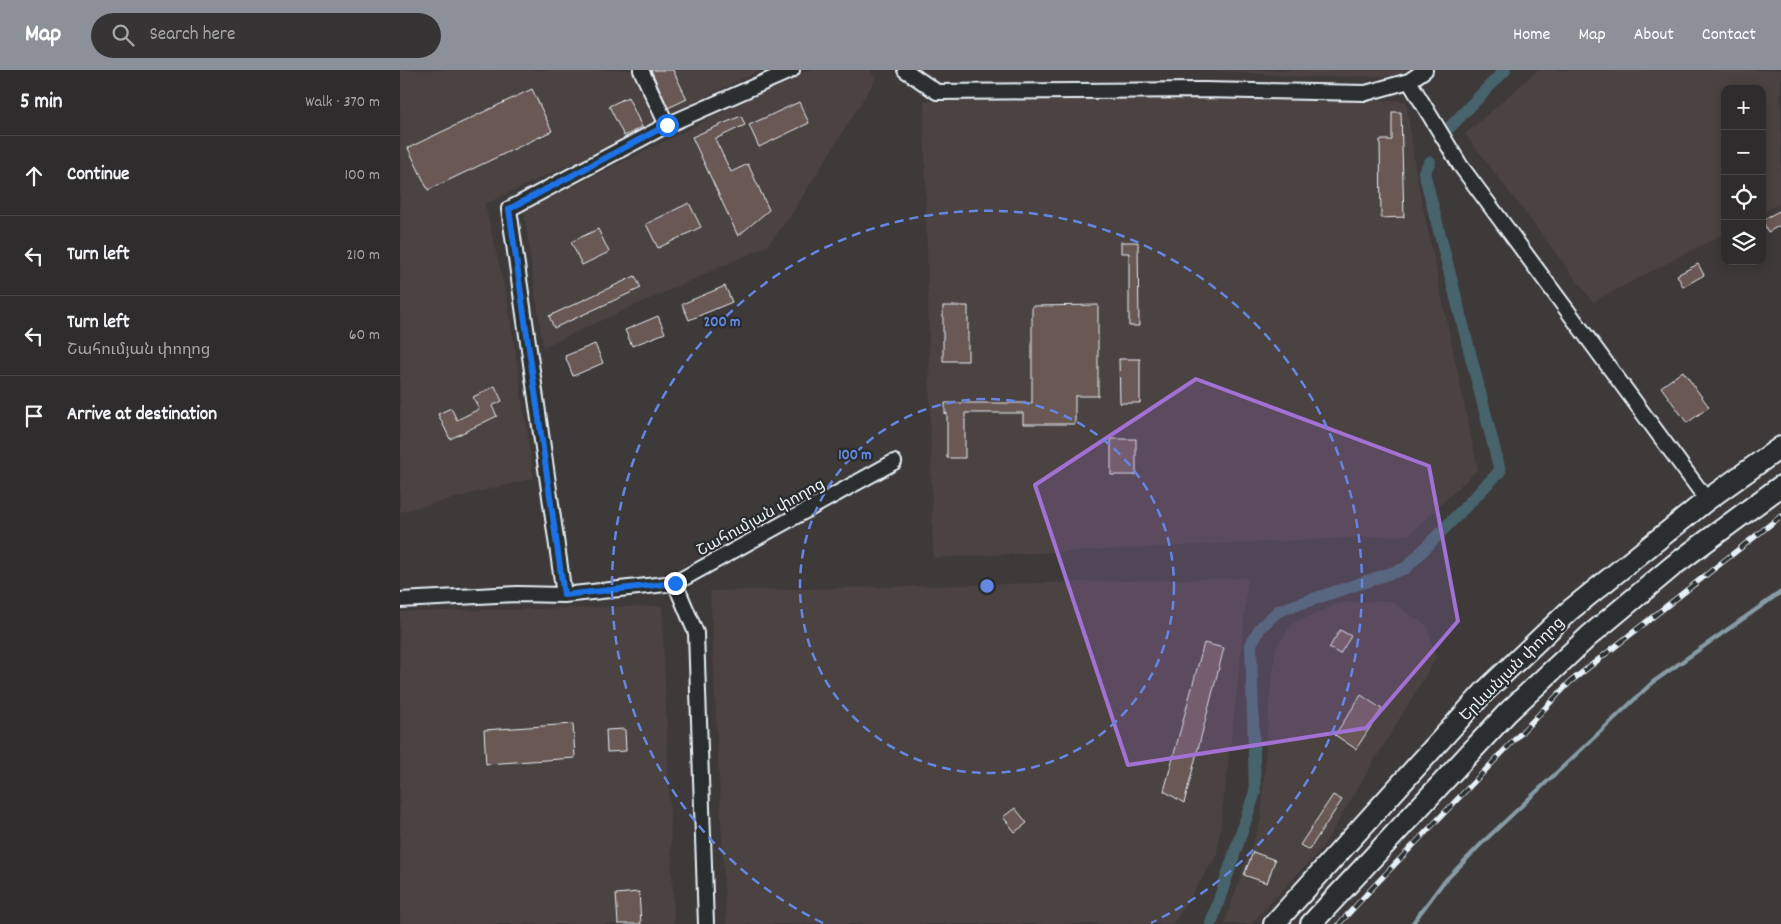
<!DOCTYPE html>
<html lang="en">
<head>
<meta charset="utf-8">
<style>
  :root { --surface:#2e2c2c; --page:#363434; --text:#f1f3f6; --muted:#a7a7a9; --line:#494848; --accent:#8c9099 }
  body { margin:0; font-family:Dekko,"Noto Sans Armenian",sans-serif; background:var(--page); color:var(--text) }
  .controls { position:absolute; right:15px; top:15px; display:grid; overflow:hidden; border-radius:10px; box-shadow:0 2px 12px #0003 }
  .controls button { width:45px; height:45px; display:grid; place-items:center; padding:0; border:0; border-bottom:1px solid var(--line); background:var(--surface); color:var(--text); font:25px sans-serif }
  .stop { position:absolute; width:15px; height:15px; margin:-11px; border:4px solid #1a73e8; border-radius:50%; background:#fff }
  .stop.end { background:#1a73e8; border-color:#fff; box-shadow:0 1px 5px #0008 }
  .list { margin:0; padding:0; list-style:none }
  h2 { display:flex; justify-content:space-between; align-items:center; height:65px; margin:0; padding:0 20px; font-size:21px }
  h2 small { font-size:16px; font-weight:400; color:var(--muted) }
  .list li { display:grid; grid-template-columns:32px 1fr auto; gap:15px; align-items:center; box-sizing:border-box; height:80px; padding:0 20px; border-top:1px solid var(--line) }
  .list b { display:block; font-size:19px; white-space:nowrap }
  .list p { margin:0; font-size:16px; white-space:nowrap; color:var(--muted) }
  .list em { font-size:16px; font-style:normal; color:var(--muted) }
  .icon { flex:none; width:28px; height:28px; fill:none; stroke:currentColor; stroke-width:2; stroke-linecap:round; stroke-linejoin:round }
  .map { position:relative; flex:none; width:1381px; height:854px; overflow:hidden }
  header { display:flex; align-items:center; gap:30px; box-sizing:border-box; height:70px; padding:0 25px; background:var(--accent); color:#fff }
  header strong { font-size:24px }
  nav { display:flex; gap:28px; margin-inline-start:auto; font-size:18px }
  .search { width:350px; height:45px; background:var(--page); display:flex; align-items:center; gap:12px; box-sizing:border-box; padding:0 18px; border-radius:28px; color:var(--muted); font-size:19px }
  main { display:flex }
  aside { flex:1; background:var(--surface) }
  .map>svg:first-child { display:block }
</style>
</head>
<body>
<header>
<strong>Map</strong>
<div class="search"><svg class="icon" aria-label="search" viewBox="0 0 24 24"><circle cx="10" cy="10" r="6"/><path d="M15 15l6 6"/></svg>Search here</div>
<nav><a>Home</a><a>Map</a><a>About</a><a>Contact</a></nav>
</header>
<main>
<aside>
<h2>5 min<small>Walk · 370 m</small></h2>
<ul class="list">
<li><svg class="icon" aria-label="ahead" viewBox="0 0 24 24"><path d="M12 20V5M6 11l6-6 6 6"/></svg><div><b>Continue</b></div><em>100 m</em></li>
<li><svg class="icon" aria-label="left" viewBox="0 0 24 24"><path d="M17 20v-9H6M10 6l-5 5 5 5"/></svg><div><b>Turn left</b></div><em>210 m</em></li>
<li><svg class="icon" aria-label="left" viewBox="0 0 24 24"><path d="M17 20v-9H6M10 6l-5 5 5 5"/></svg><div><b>Turn left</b><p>Շահումյան փողոց</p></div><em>60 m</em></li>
<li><svg class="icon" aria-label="arrive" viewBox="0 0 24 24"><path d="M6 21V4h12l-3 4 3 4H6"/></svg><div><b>Arrive at destination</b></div></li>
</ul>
</aside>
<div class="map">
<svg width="1381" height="854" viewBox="0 0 1381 854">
  <rect width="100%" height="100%" fill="#3e3a3a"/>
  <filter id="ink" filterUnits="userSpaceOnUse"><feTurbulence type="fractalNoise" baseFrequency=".02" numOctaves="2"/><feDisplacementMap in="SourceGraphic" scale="10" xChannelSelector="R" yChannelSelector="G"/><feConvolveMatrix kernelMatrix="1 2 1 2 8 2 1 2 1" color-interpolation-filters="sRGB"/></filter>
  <g filter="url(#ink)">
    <path fill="#4c4342" d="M0 0H232L257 54 85 134 108 233 134 408 0 442Z
      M247 0H361L267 45Z
      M408 0H470L476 9 389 148 367 176 143 277 124 141Z
      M812 0H1006L998 6 904 7Z
      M1138 0H1381V133L1362 143V19H1325V163L1193 232 1065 64Z
      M814 27 1006 31 1017 109 1078 399 1009 465 533 488 524 31Z
      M848 508 838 611 817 785 773 854H326L310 521Z
      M990 531 1027 556 1036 588 922 778 851 854H824L861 750 869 635 876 578 892 554 940 533Z
      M262 536 274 854H0V542Z"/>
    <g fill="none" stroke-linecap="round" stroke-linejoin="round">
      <path stroke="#879ca4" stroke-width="4" d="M1012 854 1042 814 1083 772 1253 612 1381 522"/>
      <path stroke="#47636c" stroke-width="12" d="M1050 57 1105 0
        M811 854 855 722 851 574 860 558 878 541 1006 498 1100 401 1024 102 1030 92"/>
    </g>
    <path fill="#6b5955" stroke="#e8f1f8" d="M251 0H273L287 29 268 38Z
      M132 19 152 61 28 120 8 78Z
      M228 27 242 57 224 66 209 36Z
      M399 32 409 53 359 77 349 55Z
      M992 42H1001L1004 147 981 148 980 70H992Z
      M341 46 345 55 315 69 331 102 348 94 369 140 338 166 292 67Z
      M289 133 301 157 258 178 246 154Z
      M1381 140V155L1368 162 1362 150Z
      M198 159 209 182 182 195 171 172Z
      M721 172H738L739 256H729V183H721Z
      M1298 194 1304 205 1283 217 1277 205Z
      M235 206 241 218 154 258 149 246Z
      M325 216 332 232 289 250 282 234Z
      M698 235V326H675V354H623V343H565V388H547V343L545 344V333H632V236Z
      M543 236H568V291H543Z
      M258 246 265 263 232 276 225 260Z
      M195 274 203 293 173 306 165 286Z
      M719 289H740V333H720Z
      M1283 301 1309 337 1287 353 1261 317Z
      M95 316 102 331 92 336 97 346 50 369 38 344 51 338 57 350 79 339 73 327Z
      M711 369H736V405H711Z
      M940 560 951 566 940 584 929 578Z
      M804 573 824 578 784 733 764 721Z
      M961 625 982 639 956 679 935 665Z
      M173 654 175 688 86 694 84 660Z
      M225 659 226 681 207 682 206 660Z
      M933 725 942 730 909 780 900 775Z
      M615 738 627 753 615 762 603 747Z
      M853 782 875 790 867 813 844 805Z
      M239 822 241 854H218L216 824Z"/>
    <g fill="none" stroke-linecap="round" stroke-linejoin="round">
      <g stroke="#e8f1f8" stroke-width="18">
        <path id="minor" d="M241 0 267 55
          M505 0 537 22 803 20 966 23 1009 11
          M1025 0 1009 11 1060 95 1307 430
          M275 513 296 563 306 854
          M164 525 109 139 267 55 392 0
          M0 530 117 524 164 525 275 513 494 392"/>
      </g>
      <g stroke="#e8f1f8" stroke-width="24">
        <path id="highway" d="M874 854 1085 621 1169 541 1307 430 1381 377
          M911 854 1107 643 1189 566 1274 495 1381 416"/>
      </g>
      <use href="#minor" stroke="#2a2d2e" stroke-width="14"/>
      <use href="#highway" stroke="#2a2d2e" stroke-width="20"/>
      <g stroke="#e8f1f8" stroke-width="5.5">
        <path id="rail" d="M939 854 974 816 1170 612 1381 446"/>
      </g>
      <use href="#rail" stroke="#2a2d2e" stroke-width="4" stroke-dasharray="11" stroke-linecap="butt"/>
    </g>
  </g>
  <g fill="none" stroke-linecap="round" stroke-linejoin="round" filter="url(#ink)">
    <path stroke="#1a73e8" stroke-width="6" d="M267 55 109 139 164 525 275 513"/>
  </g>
  <path fill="#a171d3" fill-opacity="0.2" stroke="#a171d3" stroke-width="4" stroke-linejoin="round" d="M796 309 1029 396 1058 551 966 658 728 695 635 415Z"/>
  <g fill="none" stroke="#6487e3" stroke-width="2.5" stroke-dasharray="9 6">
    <circle cx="587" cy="516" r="187"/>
    <path d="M423 853A375 375 0 1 1 751 853"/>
  </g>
  <g text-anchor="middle" stroke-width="4.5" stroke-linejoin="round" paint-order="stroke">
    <g font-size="16" fill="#e8f1f8" stroke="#2a2d2e">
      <text transform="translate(360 446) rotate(-29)" y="6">Շահումյան փողոց</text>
      <text transform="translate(1111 598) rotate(-45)" y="6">Երևանյան փողոց</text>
    </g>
  </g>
  <circle cx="587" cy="516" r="8" fill="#6487e3" stroke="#2a2d2e" stroke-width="2.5"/>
  <g font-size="15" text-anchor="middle" font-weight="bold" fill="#6487e3" stroke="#2a2d2e" stroke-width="4.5" stroke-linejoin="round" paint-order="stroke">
    <text x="322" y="256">200 m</text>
    <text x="455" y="389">100 m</text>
  </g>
</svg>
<div class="controls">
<button>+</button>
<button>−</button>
<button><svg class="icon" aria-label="locate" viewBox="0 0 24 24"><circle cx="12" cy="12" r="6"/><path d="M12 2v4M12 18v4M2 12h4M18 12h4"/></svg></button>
<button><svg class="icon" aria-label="layers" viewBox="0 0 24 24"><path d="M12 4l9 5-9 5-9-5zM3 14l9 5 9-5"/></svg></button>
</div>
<div class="stop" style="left:267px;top:55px"></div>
<div class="stop end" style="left:275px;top:513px"></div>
</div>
</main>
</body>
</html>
